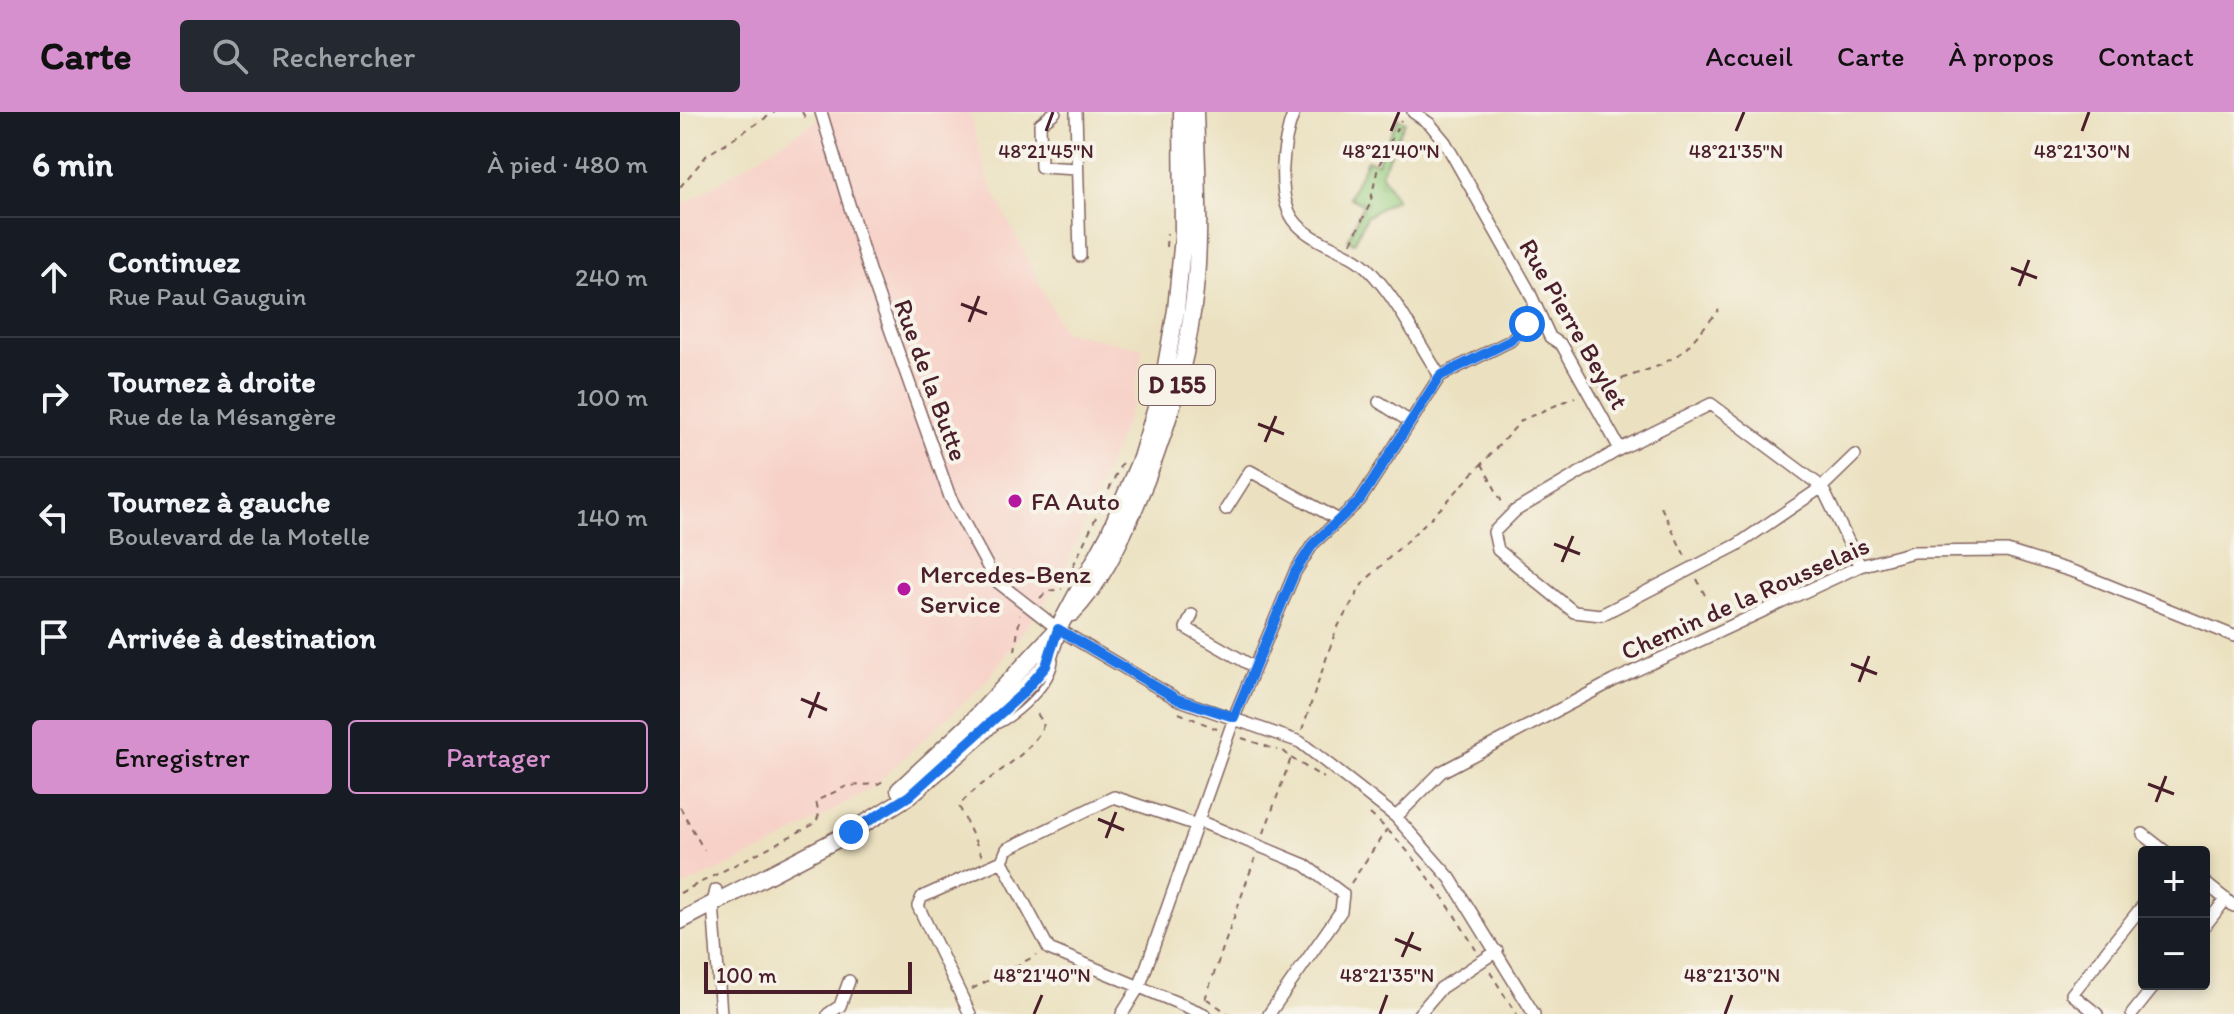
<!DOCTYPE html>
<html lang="fr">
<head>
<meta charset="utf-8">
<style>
  :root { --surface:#171b24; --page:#242831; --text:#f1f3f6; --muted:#9ea1a6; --line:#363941; --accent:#d690ce }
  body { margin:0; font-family:Itim,sans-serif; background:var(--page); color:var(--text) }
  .controls { position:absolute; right:24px; bottom:24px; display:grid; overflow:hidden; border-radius:8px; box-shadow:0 4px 12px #0003 }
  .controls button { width:72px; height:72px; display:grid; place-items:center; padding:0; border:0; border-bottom:2px solid var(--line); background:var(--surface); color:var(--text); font:40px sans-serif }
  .scale { position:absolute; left:24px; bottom:20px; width:208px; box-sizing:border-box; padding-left:8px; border:4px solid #4a1f2b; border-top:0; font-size:22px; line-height:28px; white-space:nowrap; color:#4a1f2b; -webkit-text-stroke:6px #f7f3e8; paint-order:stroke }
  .stop { position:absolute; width:24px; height:24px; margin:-18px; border:6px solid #1a73e8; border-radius:50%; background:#fff }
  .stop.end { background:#1a73e8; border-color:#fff; box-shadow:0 2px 8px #0008 }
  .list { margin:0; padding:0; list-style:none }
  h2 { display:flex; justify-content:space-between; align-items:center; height:104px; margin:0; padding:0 32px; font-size:34px }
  h2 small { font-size:26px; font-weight:400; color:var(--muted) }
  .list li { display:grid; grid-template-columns:52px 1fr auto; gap:24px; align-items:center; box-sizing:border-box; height:120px; padding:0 32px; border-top:2px solid var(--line) }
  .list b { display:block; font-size:30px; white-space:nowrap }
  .list p { margin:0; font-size:26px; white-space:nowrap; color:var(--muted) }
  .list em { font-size:26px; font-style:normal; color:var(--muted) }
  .actions { display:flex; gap:16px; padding:24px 32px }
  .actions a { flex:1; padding:18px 0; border:2px solid var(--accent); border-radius:8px; text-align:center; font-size:28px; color:var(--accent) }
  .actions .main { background:var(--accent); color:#111 }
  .icon { flex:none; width:44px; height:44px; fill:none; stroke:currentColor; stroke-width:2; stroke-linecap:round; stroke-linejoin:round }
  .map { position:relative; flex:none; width:1554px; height:902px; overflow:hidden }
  header { display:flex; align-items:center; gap:48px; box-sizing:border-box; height:112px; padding:0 40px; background:var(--accent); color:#111 }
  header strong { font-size:38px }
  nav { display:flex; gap:44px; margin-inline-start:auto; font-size:28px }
  .search { width:560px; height:72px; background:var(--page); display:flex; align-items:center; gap:20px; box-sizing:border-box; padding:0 28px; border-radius:8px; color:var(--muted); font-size:30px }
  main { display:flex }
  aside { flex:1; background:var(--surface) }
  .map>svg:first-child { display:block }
</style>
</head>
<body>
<header>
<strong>Carte</strong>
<div class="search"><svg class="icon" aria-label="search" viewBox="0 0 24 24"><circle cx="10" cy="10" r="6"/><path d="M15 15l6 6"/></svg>Rechercher</div>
<nav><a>Accueil</a><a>Carte</a><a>À propos</a><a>Contact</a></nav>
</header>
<main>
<aside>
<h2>6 min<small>À pied · 480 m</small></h2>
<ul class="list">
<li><svg class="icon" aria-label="ahead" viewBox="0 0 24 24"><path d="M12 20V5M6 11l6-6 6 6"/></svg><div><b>Continuez</b><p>Rue Paul Gauguin</p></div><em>240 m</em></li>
<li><svg class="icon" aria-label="right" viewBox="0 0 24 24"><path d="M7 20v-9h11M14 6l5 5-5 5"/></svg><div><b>Tournez à droite</b><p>Rue de la Mésangère</p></div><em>100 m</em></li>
<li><svg class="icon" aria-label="left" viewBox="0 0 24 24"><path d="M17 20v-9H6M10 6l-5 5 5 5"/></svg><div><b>Tournez à gauche</b><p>Boulevard de la Motelle</p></div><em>140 m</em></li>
<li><svg class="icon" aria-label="arrive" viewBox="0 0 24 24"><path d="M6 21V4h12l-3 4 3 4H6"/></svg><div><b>Arrivée à destination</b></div></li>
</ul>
<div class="actions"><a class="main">Enregistrer</a><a>Partager</a></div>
</aside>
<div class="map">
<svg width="1554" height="902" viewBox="0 0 1554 902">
  <defs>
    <pattern id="grass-tufts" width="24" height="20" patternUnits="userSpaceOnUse" patternTransform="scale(2)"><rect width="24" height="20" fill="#96cd80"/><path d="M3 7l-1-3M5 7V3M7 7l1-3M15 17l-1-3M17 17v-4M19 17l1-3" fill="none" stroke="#7ca669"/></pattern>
  </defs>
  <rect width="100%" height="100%" fill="#f7f3e8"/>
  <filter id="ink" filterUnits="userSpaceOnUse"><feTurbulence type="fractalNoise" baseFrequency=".0125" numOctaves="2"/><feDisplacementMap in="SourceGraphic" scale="16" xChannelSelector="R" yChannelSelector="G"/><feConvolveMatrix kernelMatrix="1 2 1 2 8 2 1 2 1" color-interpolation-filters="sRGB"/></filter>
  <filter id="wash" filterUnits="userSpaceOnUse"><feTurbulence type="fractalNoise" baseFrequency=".006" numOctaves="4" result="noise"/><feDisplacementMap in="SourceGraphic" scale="32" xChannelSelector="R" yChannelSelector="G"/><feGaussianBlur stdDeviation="1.8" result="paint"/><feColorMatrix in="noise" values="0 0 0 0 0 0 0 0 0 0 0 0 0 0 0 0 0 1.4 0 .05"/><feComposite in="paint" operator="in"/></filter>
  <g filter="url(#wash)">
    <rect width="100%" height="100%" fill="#ebe1c0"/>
    <path fill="#f7d1c8" d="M150 0H289L308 68 383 219 463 236 451 297 380 469 305 571 191 676 92 734 0 776V95Z"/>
    <path fill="url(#grass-tufts)" stroke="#707656" stroke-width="2" d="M718 6 725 10 701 61 716 87 686 105 674 131 668 128 683 93 669 85 687 48 697 51Z"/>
  </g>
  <g filter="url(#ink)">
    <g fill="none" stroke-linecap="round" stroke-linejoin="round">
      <g stroke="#82635f" stroke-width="8">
        <path id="service" d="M317 614C338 604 372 573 375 549"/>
      </g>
      <g stroke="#82635f" stroke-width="14">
        <path id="minor" d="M141 0 189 158 270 385 315 468 378 517 497 587 620 630 716 705 770 766 854 902
          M375 0 360 12 361 55 397 57
          M396 0 400 144
          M614 0C603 28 594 87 617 112 635 132 670 138 689 158 718 188 737 229 760 264
          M733 0 750 12 765 30 848 177 870 225 882 233 940 337 1031 292 1142 375 1180 454
          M699 290 729 309
          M940 337 835 399 814 420 818 438 894 500 921 503 1057 433 1142 375 1175 343
          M546 397 570 359 659 408
          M512 503 506 516 574 555
          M716 705 761 660 933 569 1180 454 1233 440 1327 439 1398 461 1554 524
          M519 709 625 753 663 782 661 799 589 902
          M1463 722 1486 740
          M322 749 369 837 524 902
          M1524 770 1554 794
          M36 778 33 791 41 902
          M1524 815 1546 787
          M148 902 160 894 169 869
          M290 902 238 794 242 785 322 749 327 737 434 685 517 713
          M442 902 460 873 557 598 615 460 633 432 680 388 760 264 830 229 847 212 854 192
          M739 902 761 876 817 839
          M1417 902 1392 882 1464 792
          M1452 902 1476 872"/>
      </g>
      <g stroke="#82635f" stroke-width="19">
        <path id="primary" d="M392 501C420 472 438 434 454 397 482 333 504 264 513 194 522 130 517 64 515 0
          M219 678 288 614 374 521
          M0 809 171 720 229 684 299 624 366 554 378 517 429 422 461 346 482 276 496 198 503 125 502 0"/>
      </g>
      <path stroke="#82635f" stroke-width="2" stroke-dasharray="6 6" stroke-linecap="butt" d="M122 0 125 5 129 3
        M0 75 27 43 95 0
        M671 131 690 92 698 55 721 8
        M486 135 487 121
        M919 275 981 253 1004 239 1039 198
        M802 352 823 392
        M981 395 1005 444
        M393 454 443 348
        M1017 467 1037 508
        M360 486 368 479 382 477
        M335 539 340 503
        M499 601 537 617
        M622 618 656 518 683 471 761 396 842 308 895 285
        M562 626 597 638
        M611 646 644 666
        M0 695 24 738
        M690 702C735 740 766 788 796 838
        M584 721 611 646 599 635
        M302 744 279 694C301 666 348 649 364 612L356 600
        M671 771 707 717
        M0 781 136 711 139 702 136 689 167 674 198 672 207 667
        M810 860 836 902
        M292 877 357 843
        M525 887 575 746
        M527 887 549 902"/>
      <use href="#service" stroke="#fff" stroke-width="5"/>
      <use href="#minor" stroke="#fff" stroke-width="11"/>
      <use href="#primary" stroke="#fff" stroke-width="16"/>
    </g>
  </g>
  <g fill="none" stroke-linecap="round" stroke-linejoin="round" filter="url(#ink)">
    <path stroke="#1a73e8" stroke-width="10" d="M171 720 229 684 343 581 366 554 378 517 497 587 554 605 615 460 633 432 680 388 760 264 830 229 847 212"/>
  </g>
  <path fill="none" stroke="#4a1f2b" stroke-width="3" d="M366 19 373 0M711 19 719 0M1056 19 1064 0M1402 19 1409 0M1331 156 1357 166M1339 174 1349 148M281 192 307 202M289 210 299 184M578 312 604 322M585 330 596 304M874 432 900 442M882 450 893 424M1171 552 1197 562M1179 570 1189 544M121 587 147 598M129 606 139 580M1468 672 1494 682M1476 690 1486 664M418 707 444 718M426 726 436 700M715 827 741 838M722 845 733 820M354 902 362 883M700 902 707 883M1045 902 1052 883"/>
  <g fill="#b5179e" stroke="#f7f3e8" stroke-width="3">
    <circle cx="335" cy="389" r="8"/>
    <circle cx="224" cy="477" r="8"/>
  </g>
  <g text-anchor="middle" stroke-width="8" stroke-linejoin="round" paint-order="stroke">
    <rect fill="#f7f3e8" stroke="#7e5f64" stroke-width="2" x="459" y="253" width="76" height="40" rx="6"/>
    <g font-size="24" font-weight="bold" fill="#4a1f2b">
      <text x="497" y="281">D 155</text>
    </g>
    <g font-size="26" fill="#4a1f2b" stroke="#f7f3e8">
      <text transform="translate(894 212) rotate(60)" y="9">Rue Pierre Beylet</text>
      <text transform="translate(251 268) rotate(70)" y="9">Rue de la Butte</text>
      <text transform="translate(1065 486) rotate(-24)" y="9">Chemin de la Rousselais</text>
    </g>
    <g font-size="26" fill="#4a1f2b" stroke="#f7f3e8" text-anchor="start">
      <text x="351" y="398">FA Auto</text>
      <text x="240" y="471">Mercedes-Benz<tspan x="240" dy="30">Service</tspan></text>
    </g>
  </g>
  <g font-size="20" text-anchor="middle" fill="#4a1f2b" stroke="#f7f3e8" stroke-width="8" stroke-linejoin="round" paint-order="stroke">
    <text x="366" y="46">48°21'45"N</text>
    <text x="711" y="46">48°21'40"N</text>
    <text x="1402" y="46">48°21'30"N</text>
    <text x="1056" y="46">48°21'35"N</text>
    <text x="362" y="870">48°21'40"N</text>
    <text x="707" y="870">48°21'35"N</text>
    <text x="1052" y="870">48°21'30"N</text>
  </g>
</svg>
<div class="controls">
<button>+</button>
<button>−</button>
</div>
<div class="scale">100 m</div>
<div class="stop" style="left:847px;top:212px"></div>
<div class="stop end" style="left:171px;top:720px"></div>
</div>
</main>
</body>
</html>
